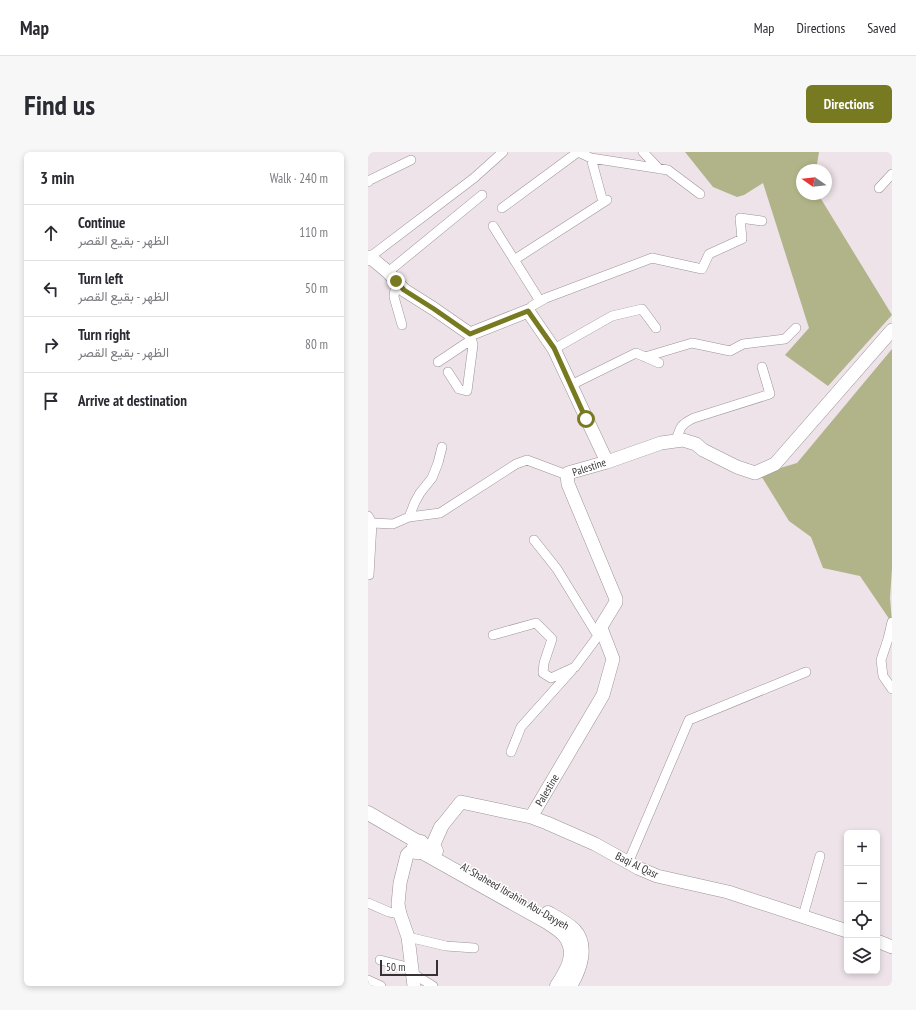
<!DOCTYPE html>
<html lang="en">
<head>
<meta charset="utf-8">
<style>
  :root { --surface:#fff; --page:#f7f7f7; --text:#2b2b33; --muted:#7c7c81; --line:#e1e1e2; --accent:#787a22 }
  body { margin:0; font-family:"PT Sans Narrow",Vazirmatn,sans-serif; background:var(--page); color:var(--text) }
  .controls { position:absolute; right:12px; bottom:12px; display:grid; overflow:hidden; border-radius:6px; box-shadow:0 2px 6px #0003 }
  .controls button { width:36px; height:36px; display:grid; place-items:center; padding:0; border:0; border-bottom:1px solid var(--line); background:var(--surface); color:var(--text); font:20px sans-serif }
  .compass { position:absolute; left:428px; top:12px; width:36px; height:36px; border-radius:50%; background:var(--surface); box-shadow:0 2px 6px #0003; rotate:284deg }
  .scale { position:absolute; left:12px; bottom:10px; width:58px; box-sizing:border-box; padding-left:4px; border:2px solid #363234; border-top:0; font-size:11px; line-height:14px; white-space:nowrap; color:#363234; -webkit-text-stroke:3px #fff; paint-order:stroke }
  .stop { position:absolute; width:12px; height:12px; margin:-9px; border:3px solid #787a22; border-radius:50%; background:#fff }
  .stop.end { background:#787a22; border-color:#fff; box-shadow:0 1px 4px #0008 }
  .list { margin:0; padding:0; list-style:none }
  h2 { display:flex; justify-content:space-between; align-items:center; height:52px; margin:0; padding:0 16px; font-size:17px }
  h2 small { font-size:13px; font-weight:400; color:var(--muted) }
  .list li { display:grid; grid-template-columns:26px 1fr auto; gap:12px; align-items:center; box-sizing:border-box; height:56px; padding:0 16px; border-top:1px solid var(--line) }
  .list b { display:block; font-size:15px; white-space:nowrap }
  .list p { margin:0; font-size:13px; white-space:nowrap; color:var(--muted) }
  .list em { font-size:13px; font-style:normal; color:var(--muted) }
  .icon { flex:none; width:22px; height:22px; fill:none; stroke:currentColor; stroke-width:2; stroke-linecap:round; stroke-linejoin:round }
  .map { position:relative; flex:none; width:524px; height:834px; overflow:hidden; border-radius:6px }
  header { display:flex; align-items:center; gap:24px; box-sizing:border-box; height:56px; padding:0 20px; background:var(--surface); border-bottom:1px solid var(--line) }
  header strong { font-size:19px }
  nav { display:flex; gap:22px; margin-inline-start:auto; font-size:14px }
  .intro { display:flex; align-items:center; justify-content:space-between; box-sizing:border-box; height:96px; padding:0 24px }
  h1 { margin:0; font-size:28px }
  .button { padding:10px 18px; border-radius:6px; background:var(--accent); color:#fff; font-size:14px; font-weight:700 }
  main { display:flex; gap:24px; padding:0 24px }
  aside { flex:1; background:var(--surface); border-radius:6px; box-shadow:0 2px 6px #0003 }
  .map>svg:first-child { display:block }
</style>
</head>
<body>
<header>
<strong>Map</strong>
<nav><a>Map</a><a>Directions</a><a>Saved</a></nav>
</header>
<div class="intro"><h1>Find us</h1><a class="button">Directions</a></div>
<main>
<aside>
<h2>3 min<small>Walk · 240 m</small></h2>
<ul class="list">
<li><svg class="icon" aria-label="ahead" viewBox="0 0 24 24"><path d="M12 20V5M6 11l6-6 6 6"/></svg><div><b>Continue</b><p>الظهر - بقيع القصر</p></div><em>110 m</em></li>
<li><svg class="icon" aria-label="left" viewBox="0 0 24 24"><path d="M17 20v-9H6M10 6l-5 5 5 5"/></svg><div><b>Turn left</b><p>الظهر - بقيع القصر</p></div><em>50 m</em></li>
<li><svg class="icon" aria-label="right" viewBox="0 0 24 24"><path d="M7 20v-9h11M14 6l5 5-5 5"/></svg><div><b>Turn right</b><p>الظهر - بقيع القصر</p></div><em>80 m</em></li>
<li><svg class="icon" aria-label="arrive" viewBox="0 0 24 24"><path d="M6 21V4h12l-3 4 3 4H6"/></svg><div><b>Arrive at destination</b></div></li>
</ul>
</aside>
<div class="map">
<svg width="524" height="834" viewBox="0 0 524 834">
  <rect width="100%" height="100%" fill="#ede3e8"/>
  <path fill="#b1b388" d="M317 0H451L448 18H434V42H450L524 163 460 234 417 203 441 176 395 31 376 43 369 45 345 35Z
    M524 197V416L522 446 524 471 492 424 455 416 443 385 421 369 392 322 429 311Z"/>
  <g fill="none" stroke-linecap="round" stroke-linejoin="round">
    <g stroke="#9c9398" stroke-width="10">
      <path id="street" d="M275 0 291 17
        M223 6 300 18 332 42
        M0 30 2 28 43 8
        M511 36 524 22
        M134 56 210 0 223 6 235 50
        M125 74 172 149
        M2 105 106 26 135 0
        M146 108 239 48
        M20 120 114 43
        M28 129 26 145 34 173
        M160 159 164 154 178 146 284 106 334 117 341 102 374 87 372 66 394 69
        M186 197 244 164 274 157 288 176
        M277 205 324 191 362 199 375 192 417 187 428 176
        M70 210 103 188
        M80 220 91 237 99 239 105 193 102 182
        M203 233 268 201 291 211
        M308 289C312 275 313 272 326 266L402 242 394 215
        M0 364 4 371 1 423
        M41 365 47 350 52 341 64 326 70 311 74 295
        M4 371 25 372 41 365 72 361 148 312 159 308 199 323
        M166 388 189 417 230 484 233 479
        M524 470 520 487 513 508 515 524 524 537
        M125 483 168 471 184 487 176 511 175 521 183 526 207 515 230 484
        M143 600 153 575 204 518
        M260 711 321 568 438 520
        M0 751 21 760 32 762
        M435 764 452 704
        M40 785 78 794 106 796
        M12 808 43 816
        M44 821 65 834
        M0 828 13 834"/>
    </g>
    <g stroke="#9c9398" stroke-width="14">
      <path id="secondary" d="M0 107 2 105 20 120 36 138 66 157 102 182 160 159 186 197 239 310
        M163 665 235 543 245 507 233 476 234 473 248 450V447L200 332 199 323 200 321 239 310 293 291 315 288 328 292 335 298 369 315 387 321 407 312 524 178
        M73 675 93 650 163 665 179 671 227 692 270 716 289 724 360 740 479 779
        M509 789 524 795
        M46 834 40 785 32 762 30 752 32 731 39 703 42 700 47 699"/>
    </g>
    <g stroke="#9c9398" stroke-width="15">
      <path id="primary" d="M0 661 50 690
        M68 699 65 693 73 675
        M54 700 56 698V694L53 690H50L46 695 48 700H54L179 770C185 774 192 778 197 784 210 801 199 819 189 834
        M180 761C189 766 199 771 206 778 221 794 211 819 202 834"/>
    </g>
    <use href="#street" stroke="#fff" stroke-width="9"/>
    <use href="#secondary" stroke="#fff" stroke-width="13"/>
    <use href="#primary" stroke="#fff" stroke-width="14"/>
  </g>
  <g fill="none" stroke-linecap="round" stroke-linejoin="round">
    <path stroke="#787a22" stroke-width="5" d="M28 129 36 138 66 157 102 182 160 159 186 196 218 267"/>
  </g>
  <g text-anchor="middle" stroke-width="3" stroke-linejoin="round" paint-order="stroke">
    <g font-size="11" fill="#363234" stroke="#fff">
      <text transform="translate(221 315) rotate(-18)" y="4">Palestine</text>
      <text transform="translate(179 638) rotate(-59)" y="4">Palestine</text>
      <text transform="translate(269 713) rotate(26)" y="4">Baqi Al Qasr</text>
      <text transform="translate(147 744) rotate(30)" y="4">Al-Shaheed Ibrahim Abu-Dayyeh</text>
    </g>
  </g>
</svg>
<div class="controls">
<button>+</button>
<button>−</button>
<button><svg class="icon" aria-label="locate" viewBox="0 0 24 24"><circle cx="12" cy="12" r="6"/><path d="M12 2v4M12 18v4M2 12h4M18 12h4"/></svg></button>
<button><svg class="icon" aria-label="layers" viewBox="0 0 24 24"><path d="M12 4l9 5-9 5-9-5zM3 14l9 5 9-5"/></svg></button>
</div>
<svg class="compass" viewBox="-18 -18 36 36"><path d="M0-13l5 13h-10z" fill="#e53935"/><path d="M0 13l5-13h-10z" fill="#7c7c81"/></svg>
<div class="scale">50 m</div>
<div class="stop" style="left:218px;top:267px"></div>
<div class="stop end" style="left:28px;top:129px"></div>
</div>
</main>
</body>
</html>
